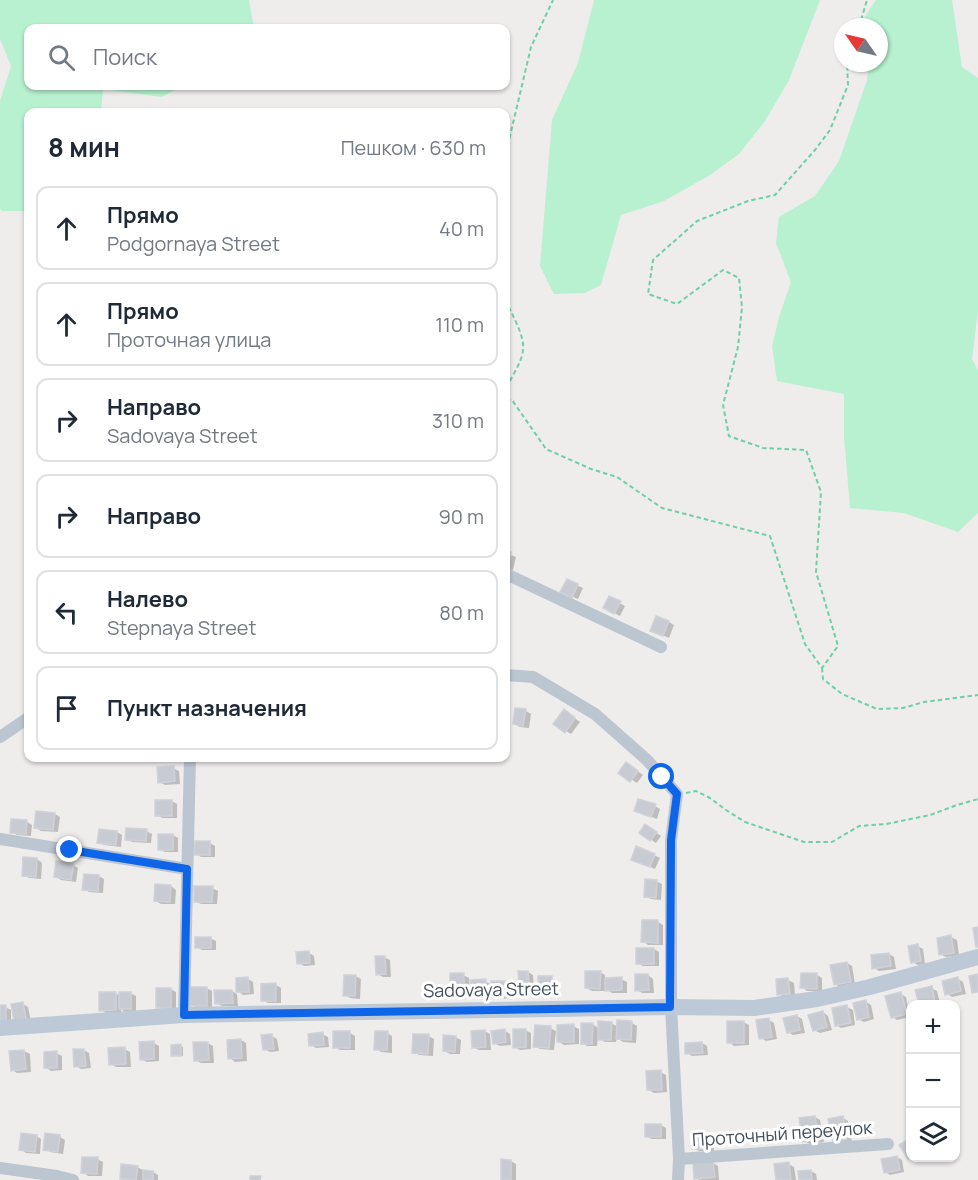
<!DOCTYPE html>
<html lang="ru">
<head>
<meta charset="utf-8">
<style>
  :root { --surface:#fff; --page:#f6f6f7; --text:#1f2937; --muted:#747a83; --line:#e0e1e3 }
  body { margin:0; font-family:Manrope,sans-serif; background:var(--page); color:var(--text) }
  .controls { position:absolute; right:18px; bottom:18px; display:grid; overflow:hidden; border-radius:12px; box-shadow:0 2px 4px #0004 }
  .controls button { width:54px; height:54px; display:grid; place-items:center; padding:0; border:0; border-bottom:2px solid var(--line); background:var(--surface); color:var(--text); font:30px sans-serif }
  .compass { position:absolute; left:834px; top:18px; width:54px; height:54px; border-radius:50%; background:var(--surface); box-shadow:0 2px 4px #0004; rotate:304deg }
  .stop { position:absolute; width:18px; height:18px; margin:-14px; border:4px solid #0e65e8; border-radius:50%; background:#fff }
  .stop.end { background:#0e65e8; border-color:#fff; box-shadow:0 2px 6px #0008 }
  .list { margin:0; padding:0; list-style:none }
  h2 { display:flex; justify-content:space-between; align-items:center; height:78px; margin:0; padding:0 24px; font-size:26px }
  h2 small { font-size:20px; font-weight:400; color:var(--muted) }
  .list li { display:grid; grid-template-columns:39px 1fr auto; gap:18px; align-items:center; box-sizing:border-box; height:84px; margin:0 12px 12px; padding:0 12px; border:2px solid var(--line); border-radius:12px }
  .list b { display:block; font-size:22px; white-space:nowrap }
  .list p { margin:0; font-size:20px; white-space:nowrap; color:var(--muted) }
  .list em { font-size:20px; font-style:normal; color:var(--muted) }
  .icon { flex:none; width:33px; height:33px; fill:none; stroke:currentColor; stroke-width:2; stroke-linecap:round; stroke-linejoin:round }
  .map { position:relative; flex:none; width:978px; height:1180px; overflow:hidden }
  .search { position:absolute; background:var(--surface); box-shadow:0 2px 4px #0004; left:24px; top:24px; width:486px; height:66px; display:flex; align-items:center; gap:15px; box-sizing:border-box; padding:0 21px; border-radius:12px; color:var(--muted); font-size:22px }
  .panel { position:absolute; background:var(--surface); box-shadow:0 2px 4px #0004; left:24px; top:108px; width:486px; height:654px; border-radius:12px }
  .map>svg:first-child { display:block }
</style>
</head>
<body>
<div class="map">
<svg width="978" height="1180" viewBox="0 0 978 1180">
  <rect width="100%" height="100%" fill="#efecec"/>
  <path fill="#b7f1cf" d="M0 0H249L254 28H28V86H182L162 97 103 89 101 112H28V211H2L0 209V101L11 66 0 39Z
    M594 0H820L789 80 765 121 739 154 710 175 664 201 621 215 601 285 585 293 554 294 540 266 552 120 578 63Z
    M876 0H952L962 67 978 78V311L972 359 978 370V513L958 532 904 513 850 508 844 437V394L777 381 772 346 779 317 791 282 776 243 779 217 815 196 839 161 867 80 869 63H879V27H861L860 24Z"/>
  <path fill="#0003" d="M506 553 516 557 513 570 506 569Z
    M567 581 583 588 578 599 568 595Z
    M610 598 625 606 620 616 605 608Z
    M669 622 674 625 669 638 657 633Z
    M526 711 531 714 529 728 520 727 514 724Z
    M569 714 580 722 571 734 566 731Z
    M632 767 643 775 637 783 620 772Z
    M173 768 179 771 180 784 165 785 160 782Z
    M172 801 177 804V818H162L157 815Z
    M655 806 660 809 657 819 636 811Z
    M55 814 60 817 58 832 41 831 36 828Z
    M27 822 32 825 31 836 17 835 11 832Z
    M651 829 661 836 656 843 641 833Z
    M100 831 117 832 122 835 121 847 104 845 99 842Z
    M146 831 152 834 151 843 132 842 127 839Z
    M159 835H173L178 838V852H165L159 849Z
    M210 843 215 846V857H201L196 854Z
    M654 855 660 858 655 869 638 862Z
    M37 859 42 863 41 879 29 878 24 875Z
    M73 865 78 868 76 882 61 880 56 877Z
    M99 876 104 879 103 893 89 892 84 889Z
    M656 881 662 884 661 900 651 899 646 896Z
    M171 886 176 890 175 904H161L156 901Z
    M212 888 218 891 217 904H201L195 901Z
    M658 922 663 925V945H648L643 941Z
    M951 937 957 940 959 955 946 957 940 954Z
    M210 938 216 941V950H202L196 947Z
    M918 946 923 949 925 964 918 965 912 962Z
    M637 949H654L659 952V966H643L637 963Z
    M309 953 314 956 315 965 304 966 299 963Z
    M889 954 894 957 896 969 879 971 874 968Z
    M384 957 390 960 391 977H383L377 974Z
    M847 963 852 966 855 984 840 987 835 984Z
    M528 972 533 975 534 987 525 988 520 984Z
    M600 972 605 975V980L621 979 627 982V993H612L605 989V991H592L586 988Z
    M463 975 469 978V994H457L451 991Z
    M648 975 653 979 654 993H642L637 990Z
    M817 975 822 978V991H807L802 987Z
    M355 976 361 979 360 999 350 998 345 995Z
    M551 978 557 981V993H545L540 990Z
    M248 979 253 982 254 994 243 995 238 991Z
    M958 979 963 982 966 994 952 997 947 994Z
    M788 980 794 983 795 996 784 997 778 994Z
    M485 981 492 985 504 983 510 986V998L498 999 491 995V999H478L472 996Z
    M276 985 281 988V1003H268L262 1000Z
    M207 988 212 991V1008H197L192 1005Z
    M931 988 937 991 940 1004H920L917 992Z
    M171 989 176 992V1010H163L158 1007Z
    M232 991 237 994 238 1006H222L216 1003Z
    M115 993 120 996 130 993 136 996V1012H125L121 1009V1013H106L101 1010Z
    M901 994 906 997 910 1017 897 1020 892 1017Z
    M866 1002 871 1005 874 1019 864 1022 858 1019Z
    M23 1004 28 1007 31 1022 20 1024Z
    M0 1007H5L11 1010V1024L0 1025Z
    M847 1007 853 1010 855 1025 841 1028 836 1025Z
    M823 1012 828 1016 832 1030 820 1033 814 1030Z
    M797 1016 802 1019 805 1033 793 1035 788 1032Z
    M769 1020 774 1023 777 1039 766 1041 761 1038Z
    M618 1022 632 1023 637 1026 636 1043 623 1042 617 1038 616 1042H605L598 1038 597 1046H587L582 1043 592 1024 600 1029 611 1023 618 1027Z
    M743 1022 749 1025V1045L734 1046 729 1042Z
    M573 1026 579 1029V1044L564 1045 559 1042Z
    M550 1028 556 1031 554 1050 540 1049 535 1046Z
    M504 1030 510 1034 511 1045 500 1046 494 1043Z
    M525 1030 531 1033V1049L520 1050 514 1047Z
    M485 1031 490 1034 491 1050H479L473 1047Z
    M350 1033 355 1036V1050H340L335 1047Z
    M387 1033 392 1036V1053L381 1052 376 1049Z
    M322 1034 328 1037 329 1047 316 1048 311 1045Z
    M272 1036 277 1039 279 1051 270 1052 264 1049Z
    M428 1036 434 1039 433 1056 419 1055 414 1052Z
    M455 1037 461 1040 460 1054H450L444 1051Z
    M241 1040 246 1043 247 1061 235 1062 230 1058Z
    M154 1043 159 1046V1061L147 1062 141 1059Z
    M208 1043 213 1046 214 1063H201L195 1060Z
    M702 1043 707 1046 708 1055 692 1056 687 1053Z
    M181 1046 183 1047V1056L172 1055Z
    M124 1049 130 1052 131 1067H116L111 1064Z
    M84 1050 89 1053 91 1068 81 1069 76 1066Z
    M24 1051 30 1054 31 1072 17 1073 12 1070 11 1052Z
    M56 1053 62 1056V1070L51 1071 45 1067Z
    M660 1072 666 1075 667 1092 654 1093 649 1090Z
    M815 1117 820 1120 824 1142 810 1144 804 1141Z
    M843 1118 848 1121 852 1142 840 1144 834 1141Z
    M661 1125 666 1128V1139H652L646 1136Z
    M47 1135 60 1137 65 1140 63 1154 50 1152 45 1149Z
    M36 1136 41 1139 40 1154 26 1153 20 1149Z
    M708 1136 713 1139 714 1151H699L694 1148Z
    M910 1140V1158H920L914 1161 909 1158Z
    M897 1157 902 1160 904 1172 890 1175 885 1172Z
    M97 1159 103 1162 102 1176H88L83 1172Z
    M511 1161 516 1164V1180H502Z
    M713 1163 718 1166 719 1180H699L696 1178Z
    M789 1164 794 1167 796 1180H777Z
    M137 1167 143 1170V1172H153L158 1175V1180H124L121 1178Z
    M811 1171 816 1174 817 1180H801Z"/>
  <path fill="#c9cbd2" stroke="#d0d2d9" stroke-width="1.5" d="M506 551 511 552 508 569 506 568Z
    M567 579 578 584 572 598 560 592Z
    M609 596 621 601 614 614 603 608Z
    M656 616 669 621 663 636 650 631Z
    M515 708 526 709 523 726 513 724Z
    M564 709 575 718 565 733 553 724Z
    M626 762 638 771 630 782 618 773Z
    M174 766 175 781 158 783 157 767Z
    M638 799 656 804 651 817 634 811Z
    M155 800H172V816H155Z
    M36 811 55 813 53 830 34 828Z
    M11 819 27 820 26 834 10 833Z
    M645 824 657 832 650 841 639 833Z
    M126 828 147 829 146 841 125 840Z
    M99 829 117 831 116 845 97 843Z
    M158 834H173V850H158Z
    M195 841H210V855H194Z
    M636 846 655 854 650 867 631 860Z
    M23 857 37 858 36 877 22 876Z
    M56 861 74 864 71 880 54 877Z
    M84 874 99 875 98 891 82 890Z
    M645 879 657 880 656 898 644 897Z
    M155 884 171 885 170 902 154 901Z
    M194 886H213L212 902H194Z
    M642 920H658V943L641 942Z
    M978 927V947H976L973 928Z
    M951 935 954 953 939 955 937 938Z
    M195 937H211V948H195Z
    M918 944 921 961 911 963 908 946Z
    M636 948H654V964H636Z
    M309 951 310 963 297 964 296 952Z
    M889 953 891 966 872 969 871 955Z
    M375 956H385L386 974 376 975Z
    M847 962 851 982 834 985 830 965Z
    M518 971H528L529 985H519Z
    M585 971H601L600 989 585 988Z
    M450 973H464V992H450Z
    M801 973H817V989L800 988Z
    M635 974H648L649 990 635 991Z
    M978 974V992L972 993 969 976Z
    M344 975H356L355 996H343Z
    M538 976H552V991H538Z
    M248 977 249 992H236V978Z
    M622 977V990L605 991V978Z
    M958 977 961 991 945 995 942 981Z
    M788 978 790 994 777 995 776 979Z
    M486 979V996L471 997 470 980Z
    M491 981H505V996L491 997Z
    M276 983V1001H261V984Z
    M932 986 935 1002 919 1004 915 990Z
    M190 987H207V1006H190Z
    M156 988H171V1008H156Z
    M214 990H232L233 1003 215 1004Z
    M99 992H116V1010L99 1011Z
    M119 992H131V1009H119Z
    M901 992 907 1014 891 1018 885 996Z
    M866 1000 869 1017 857 1020 853 1003Z
    M23 1002 26 1019 14 1021 11 1004Z
    M0 1005H6V1022H0Z
    M847 1005 851 1023 835 1026 832 1008Z
    M823 1011 827 1027 813 1031 808 1015Z
    M797 1015 800 1030 787 1033 783 1018Z
    M769 1018 772 1037 759 1039 756 1020Z
    M617 1020 632 1021 631 1040 616 1039Z
    M598 1021 612 1022 611 1040H598Z
    M727 1021H744V1043H727Z
    M581 1023H593L592 1044H581Z
    M574 1024V1042H557V1025Z
    M535 1025 551 1026 549 1048 533 1047Z
    M505 1029 506 1042 493 1044 491 1031Z
    M513 1029H526V1047L513 1048Z
    M485 1030 486 1047 472 1048 471 1031Z
    M333 1031H350V1048H333Z
    M375 1031H388L387 1050H374Z
    M323 1032 324 1045 309 1046 308 1034Z
    M272 1034 274 1049 263 1050 261 1035Z
    M413 1034H429L428 1054 412 1053Z
    M443 1035 456 1036 455 1052 443 1051Z
    M241 1039 242 1058 228 1059 227 1040Z
    M154 1041V1059L140 1060 139 1042Z
    M193 1042H208L209 1060 194 1061Z
    M702 1042 703 1053 685 1054V1043Z
    M181 1044V1056H171V1045Z
    M125 1047 126 1064 109 1065 108 1048Z
    M73 1049H84L86 1066 74 1067Z
    M24 1050 26 1069 11 1071 9 1051Z
    M57 1051V1068H44V1052Z
    M661 1070 662 1090H647L646 1071Z
    M815 1116 819 1139 803 1142 799 1118Z
    M843 1116 847 1139 833 1142 828 1119Z
    M645 1124H661V1137H645Z
    M21 1133 37 1135 35 1152 19 1150Z
    M45 1133 60 1135 58 1152 43 1150Z
    M692 1135H708L709 1149H692Z
    M910 1138V1157L908 1159 899 1145Z
    M897 1156 900 1170 884 1173 881 1159Z
    M82 1157H98L97 1174 81 1173Z
    M501 1159 511 1160V1180H501Z
    M713 1161 715 1177 694 1179 693 1163Z
    M789 1162 791 1180H776L774 1164Z
    M121 1164 138 1166 136 1180 120 1179Z
    M143 1170 153 1171V1180H143Z
    M811 1170 812 1180H799L798 1171Z
    M250 1176H261L260 1180H250Z"/>
  <g fill="none" stroke-linecap="round" stroke-linejoin="round">
    <path stroke="#6dd1a3" stroke-width="2" stroke-dasharray="4.5 3" stroke-linecap="butt" d="M859 27 867 0
      M506 153 531 47 553 0
      M506 300C511 314 525 335 523 350 522 362 513 374 508 385L506 386
      M506 399 512 400 546 449 591 469 617 477 662 508 770 536 805 644 822 668 838 646 816 572 821 492 806 450 763 448 729 436 723 405 738 347 742 307 739 278 723 270 677 304 648 294 653 260 697 221 748 201 775 195 815 150 830 130 848 85 847 63
      M822 668 823 679 842 694 877 709 903 708 924 702 978 695
      M686 793 696 791 710 798 726 810 745 822 804 842H832L859 826 886 824 930 815 957 805 978 799"/>
    <path stroke="#bcc6d0" stroke-width="12" d="M506 574 661 647
      M506 675 533 677 595 714 647 760 677 794 671 840V1007L679 1159 678 1180
      M0 737 28 718
      M0 839 187 869
      M184 1015 190 758
      M679 1159 888 1144
      M0 1168 57 1176 73 1180"/>
    <path stroke="#bdc9d7" stroke-width="16" d="M0 1028 184 1015 671 1007 754 1008 817 999 870 987 978 957"/>
  </g>
  <g fill="none" stroke-linecap="round" stroke-linejoin="round">
    <path stroke="#0e65e8" stroke-width="8" d="M70 850 187 869 184 1015 670 1007 671 840 677 794 662 777"/>
  </g>
  <g text-anchor="middle" stroke-width="6" stroke-linejoin="round" paint-order="stroke">
    <g font-size="18" fill="#444f5b" stroke="#fff">
      <text transform="translate(491 990) rotate(-1)" y="6">Sadovaya Street</text>
      <text transform="translate(782 1134) rotate(-4)" y="6">Проточный переулок</text>
    </g>
  </g>
</svg>
<div class="controls">
<button>+</button>
<button>−</button>
<button><svg class="icon" aria-label="layers" viewBox="0 0 24 24"><path d="M12 4l9 5-9 5-9-5zM3 14l9 5 9-5"/></svg></button>
</div>
<svg class="compass" viewBox="-18 -18 36 36"><path d="M0-13l5 13h-10z" fill="#e53935"/><path d="M0 13l5-13h-10z" fill="#747a83"/></svg>
<div class="stop" style="left:662px;top:777px"></div>
<div class="stop end" style="left:70px;top:850px"></div>
<div class="search"><svg class="icon" aria-label="search" viewBox="0 0 24 24"><circle cx="10" cy="10" r="6"/><path d="M15 15l6 6"/></svg>Поиск</div>
<section class="panel">
<h2>8 мин<small>Пешком · 630 m</small></h2>
<ul class="list">
<li><svg class="icon" aria-label="ahead" viewBox="0 0 24 24"><path d="M12 20V5M6 11l6-6 6 6"/></svg><div><b>Прямо</b><p>Podgornaya Street</p></div><em>40 m</em></li>
<li><svg class="icon" aria-label="ahead" viewBox="0 0 24 24"><path d="M12 20V5M6 11l6-6 6 6"/></svg><div><b>Прямо</b><p>Проточная улица</p></div><em>110 m</em></li>
<li><svg class="icon" aria-label="right" viewBox="0 0 24 24"><path d="M7 20v-9h11M14 6l5 5-5 5"/></svg><div><b>Направо</b><p>Sadovaya Street</p></div><em>310 m</em></li>
<li><svg class="icon" aria-label="right" viewBox="0 0 24 24"><path d="M7 20v-9h11M14 6l5 5-5 5"/></svg><div><b>Направо</b></div><em>90 m</em></li>
<li><svg class="icon" aria-label="left" viewBox="0 0 24 24"><path d="M17 20v-9H6M10 6l-5 5 5 5"/></svg><div><b>Налево</b><p>Stepnaya Street</p></div><em>80 m</em></li>
<li><svg class="icon" aria-label="arrive" viewBox="0 0 24 24"><path d="M6 21V4h12l-3 4 3 4H6"/></svg><div><b>Пункт назначения</b></div></li>
</ul>
</section>
</div>
</body>
</html>
